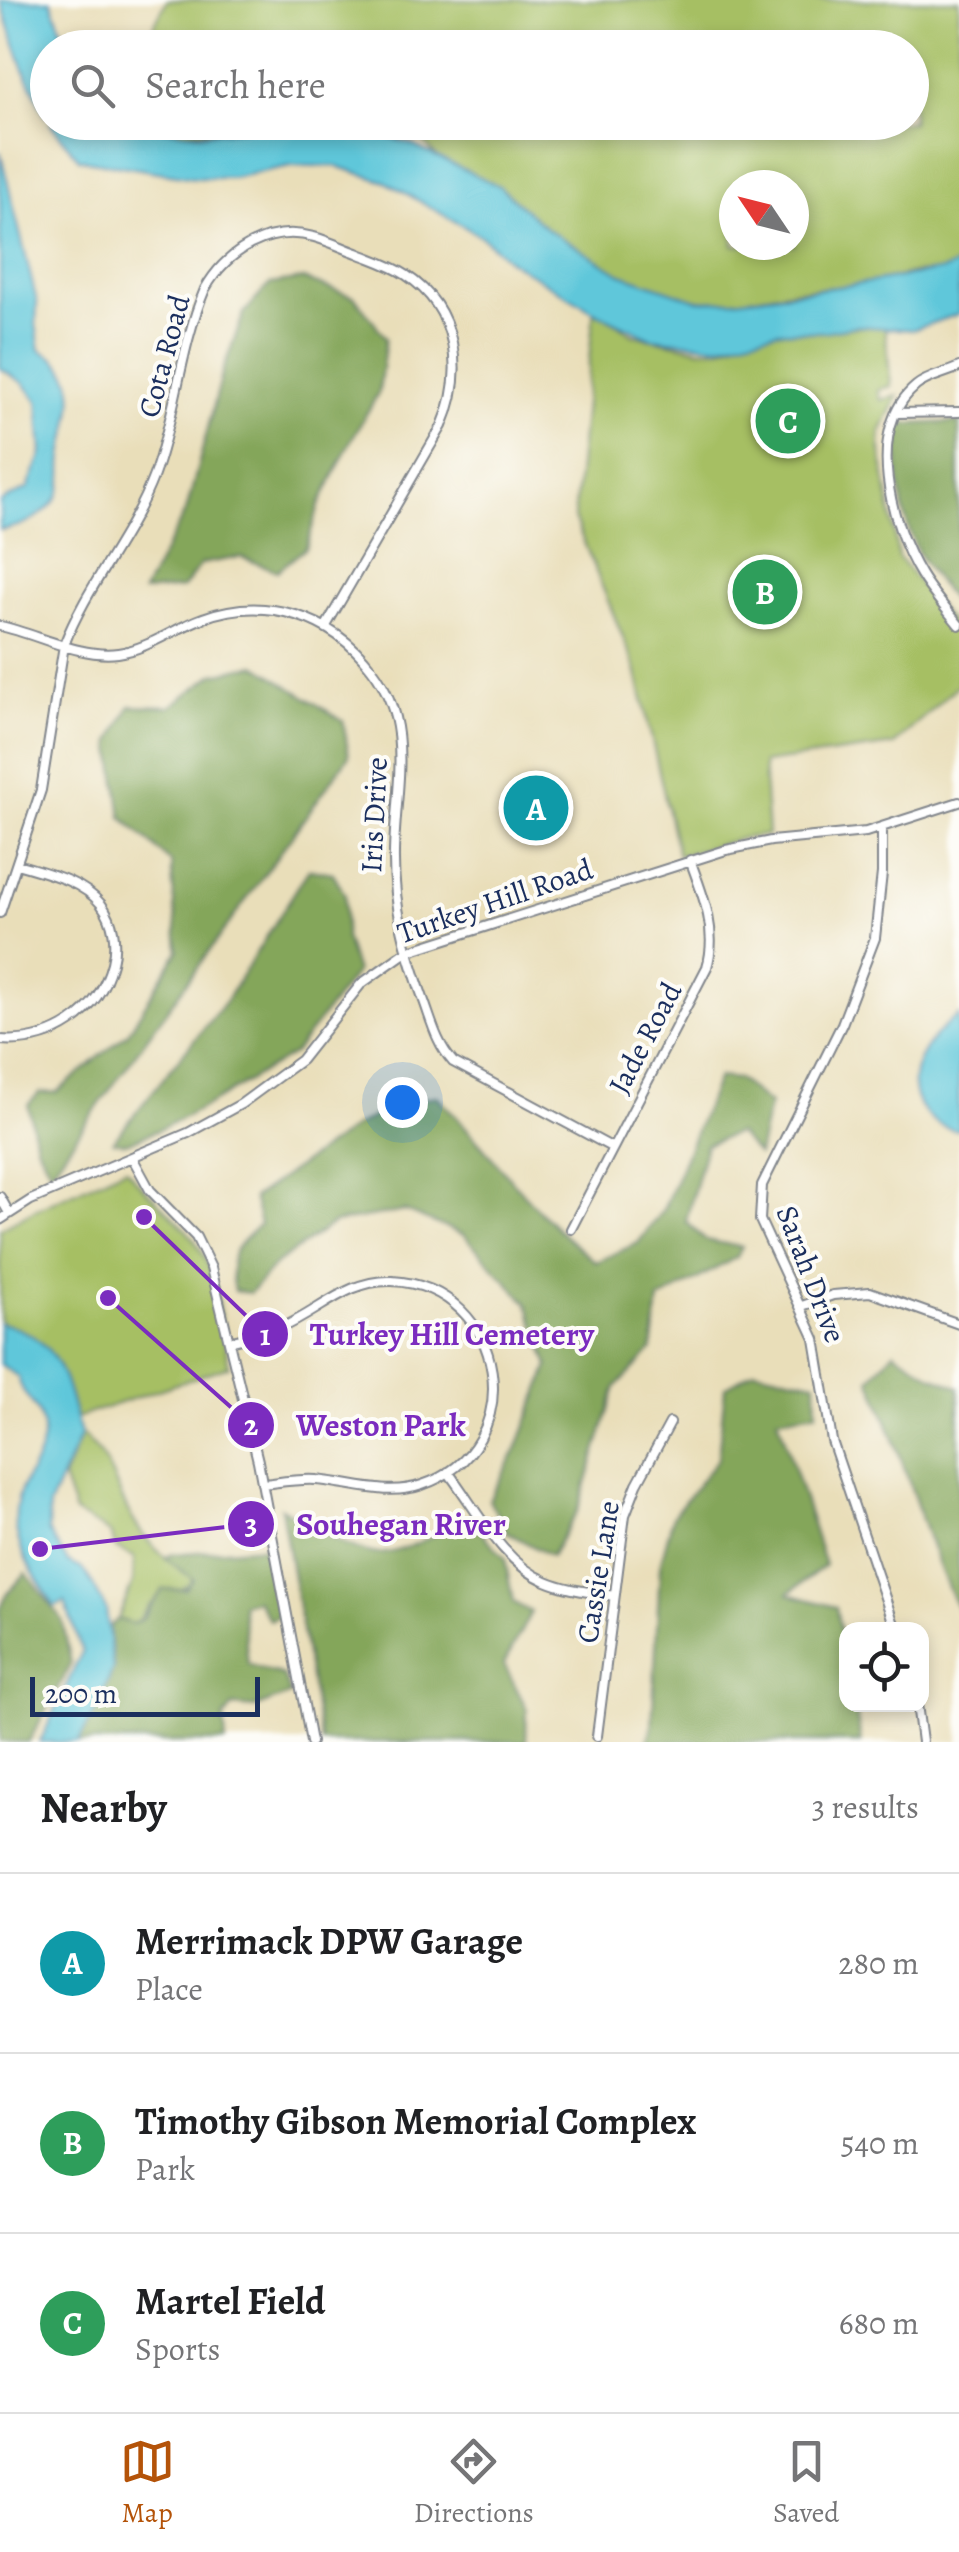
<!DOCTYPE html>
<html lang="en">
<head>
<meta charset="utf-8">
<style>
  :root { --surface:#fff; --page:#f2f2f2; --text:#202124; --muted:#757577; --line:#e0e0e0; --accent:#b45309 }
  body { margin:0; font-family:Alegreya,serif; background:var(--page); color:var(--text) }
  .controls { position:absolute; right:30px; bottom:30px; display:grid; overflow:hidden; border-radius:20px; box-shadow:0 5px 15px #0003 }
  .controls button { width:90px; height:90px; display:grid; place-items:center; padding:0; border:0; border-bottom:2px solid var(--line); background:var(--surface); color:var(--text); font:50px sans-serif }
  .compass { position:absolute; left:719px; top:170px; width:90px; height:90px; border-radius:50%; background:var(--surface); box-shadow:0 5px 15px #0003; rotate:305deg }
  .scale { position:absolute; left:30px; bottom:25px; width:230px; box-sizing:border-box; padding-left:10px; border:5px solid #1b2f5e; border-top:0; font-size:28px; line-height:35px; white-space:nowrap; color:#1b2f5e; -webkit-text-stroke:8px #fdfcf7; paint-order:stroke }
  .you { position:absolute; left:402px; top:1102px; width:35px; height:35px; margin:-25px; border:8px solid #fff; border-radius:50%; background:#1a73e8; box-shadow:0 0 0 15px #1a73e833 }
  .badge { display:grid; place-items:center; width:65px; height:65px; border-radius:50%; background:var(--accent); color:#fff; font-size:32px; font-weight:700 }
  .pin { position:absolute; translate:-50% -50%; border:5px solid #fff; box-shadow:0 2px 10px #0006 }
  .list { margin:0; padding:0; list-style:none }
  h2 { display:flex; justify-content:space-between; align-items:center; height:130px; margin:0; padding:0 40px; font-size:42px }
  h2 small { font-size:32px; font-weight:400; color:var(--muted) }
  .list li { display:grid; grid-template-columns:65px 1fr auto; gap:30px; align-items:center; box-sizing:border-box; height:180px; padding:0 40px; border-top:2px solid var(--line) }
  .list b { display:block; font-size:38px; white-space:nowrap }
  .list p { margin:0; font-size:32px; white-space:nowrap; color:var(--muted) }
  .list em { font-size:32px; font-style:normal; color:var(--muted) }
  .icon { flex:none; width:55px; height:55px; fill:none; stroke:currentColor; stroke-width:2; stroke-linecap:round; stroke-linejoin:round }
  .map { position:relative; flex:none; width:959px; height:1742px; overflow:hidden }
  .search { position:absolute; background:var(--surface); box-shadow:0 5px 15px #0003; left:30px; right:30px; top:30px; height:110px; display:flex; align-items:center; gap:25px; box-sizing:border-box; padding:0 35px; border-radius:55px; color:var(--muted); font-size:38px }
  .sheet { height:670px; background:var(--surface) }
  nav { display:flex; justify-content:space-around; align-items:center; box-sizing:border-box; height:140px; border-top:2px solid var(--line); background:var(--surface); font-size:28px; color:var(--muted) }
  nav a { display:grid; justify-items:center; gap:5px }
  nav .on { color:var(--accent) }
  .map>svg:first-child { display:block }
</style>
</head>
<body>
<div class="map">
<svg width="959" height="1742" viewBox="0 0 959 1742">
  <rect width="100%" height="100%" fill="#fdfcf7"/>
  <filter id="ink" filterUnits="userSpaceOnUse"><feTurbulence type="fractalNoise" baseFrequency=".01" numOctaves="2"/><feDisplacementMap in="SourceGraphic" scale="20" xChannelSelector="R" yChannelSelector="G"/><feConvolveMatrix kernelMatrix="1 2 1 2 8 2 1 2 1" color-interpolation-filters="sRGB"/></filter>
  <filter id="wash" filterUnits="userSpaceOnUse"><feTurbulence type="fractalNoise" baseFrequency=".0048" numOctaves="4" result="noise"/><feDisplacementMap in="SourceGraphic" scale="40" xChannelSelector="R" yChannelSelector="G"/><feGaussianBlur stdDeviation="2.25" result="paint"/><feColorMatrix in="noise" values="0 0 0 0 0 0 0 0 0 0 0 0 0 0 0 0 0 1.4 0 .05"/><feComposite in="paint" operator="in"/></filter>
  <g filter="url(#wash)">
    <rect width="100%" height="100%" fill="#e9deb9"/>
    <path fill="#a6bf64" stroke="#607761" stroke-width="2.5" fill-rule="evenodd" d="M167 0H959V266L947 272 914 273 863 285 788 291 739 300 708 302 674 295 611 271 545 233 435 155 423 141 303 123 161 134 122 123 912 122V48L143 47ZM734 185H794V245H734Z
      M594 309 634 335 700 349H719L767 330 809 332 864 326 885 327 891 386 878 390 881 400 898 396 881 432 880 444 898 557 959 633V684L894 745 763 763 768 835 743 838 678 856 636 669 574 518Z
      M126 1168C145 1194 172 1212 192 1237 219 1271 221 1326 229 1366L76 1418C61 1366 56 1339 0 1323V1229L36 1209Z
      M81 1434C117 1465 114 1492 137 1526 152 1550 172 1562 194 1579 182 1595 161 1592 150 1605 142 1613 142 1619 132 1624L118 1619 133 1582 134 1557 116 1548 110 1533 75 1513 63 1478Z"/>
    <path fill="#84a65a" stroke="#506a5c" stroke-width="2.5" d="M303 279 355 297 386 338 379 392 350 442 319 506 306 548 277 571 241 557 201 564 183 588 143 592 187 508 223 370 244 313 270 284Z
      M959 422V610C946 591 927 571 917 550 899 511 895 466 900 424Z
      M256 665 343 721 349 756 51 1172 36 1145 28 1105 39 1093 57 1092 128 1033 178 951 171 862 122 817 111 742 130 706 170 707 214 674Z
      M309 869 333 873 345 895V937L356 972 294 1053 212 1103 156 1131 126 1143 113 1141 227 999Z
      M718 1077 738 1079 769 1104 758 1155 737 1133 706 1145 686 1221 705 1240 742 1247 737 1257 659 1300 652 1350 616 1387 578 1510 551 1556 508 1533 489 1500 517 1449 549 1366 527 1303 464 1235 405 1211 334 1223 277 1263 250 1293 234 1291C226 1254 234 1248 260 1224L253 1198 356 1126 401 1101 437 1096C492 1152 533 1215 596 1262L638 1243 664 1208Z
      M894 1351 932 1376 959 1387V1612C923 1537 904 1455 870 1379Z
      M755 1370 816 1382 817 1412 778 1418 825 1565 788 1594 836 1607 846 1661V1704L855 1705 861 1742H647L652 1727 660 1566 673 1516 718 1458 725 1387Z
      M281 1508C307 1522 344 1548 373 1553 397 1558 446 1529 467 1517L505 1558 513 1602 531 1612 504 1664 527 1709 526 1742H321Z
      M264 1547 279 1616 269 1620 257 1600 242 1604 248 1664 283 1676 291 1694 255 1708 233 1706 224 1718 226 1742H78L95 1712 113 1668 109 1627 118 1619 132 1624 142 1619 163 1589H186L193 1579 165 1558 172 1554Z
      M26 1573 62 1619 71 1663 29 1742H0V1610L7 1594Z"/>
    <path fill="#5ec7da" stroke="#3c7b9c" stroke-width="2.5" d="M0 0H51L68 47 48 48 47 118 24 70Z
      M50 123H116L201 134 253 128 315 126 371 132 410 144 499 186 547 229 621 274 697 300 726 301 852 285 944 270 959 264V314L912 330 857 326 823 332 779 331 718 346 651 338 593 311 511 262 482 237 386 182 336 166H291L232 178H194L79 159Z
      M0 151 37 302 36 324 40 350C90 374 69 415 63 458 61 471 65 483 58 496 46 516 22 527 0 530V502L28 488 42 453 38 401 23 383 0 368Z
      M959 1015V1130C948 1130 932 1122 925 1113 896 1077 929 1037 959 1015Z
      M0 1323C64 1338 63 1381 81 1434L49 1506 48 1531 68 1562 81 1568 89 1578 106 1609 113 1668 95 1712 78 1742H40L82 1652 65 1602 55 1607C29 1567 0 1530 25 1481 34 1465 44 1450 43 1430 41 1404 23 1400 18 1377L0 1364Z"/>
  </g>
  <g filter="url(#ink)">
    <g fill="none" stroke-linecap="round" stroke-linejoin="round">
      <g stroke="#82868c" stroke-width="12">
        <path id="street" d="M959 367C945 374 928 376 916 386 864 429 891 526 921 575 932 593 946 609 959 625
          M897 413 959 412
          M0 626C38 634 79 658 118 653 148 649 175 628 203 618 265 595 332 616 372 669 415 725 395 788 394 853 393 906 406 951 424 1001 432 1023 437 1044 453 1062L613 1148
          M882 828V873L875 938 842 1024 762 1185 760 1220 815 1339 832 1441 896 1630
          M0 913 41 790 64 645C87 585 131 536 154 475 176 415 180 348 205 289 226 252 269 224 314 237 329 241 343 248 357 253 374 260 391 265 406 275 458 309 465 373 442 426L326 626
          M0 1040C52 1044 99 1014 112 963 117 943 114 921 101 904 81 880 46 873 17 864
          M132 1157 150 1190 196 1237 211 1268 258 1461 311 1742
          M0 1197 9 1213
          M0 1220 31 1200 188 1133 241 1104 301 1060 361 984 406 952 726 850 771 841 866 832 959 802
          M571 1229 707 967C718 931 703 895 690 860
          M802 1306 833 1295 870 1292 959 1324
          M229 1342C246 1337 264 1335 281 1328 319 1312 348 1279 392 1281 508 1287 532 1448 422 1485 387 1497 352 1483 316 1480 298 1479 281 1482 263 1484
          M448 1472C476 1508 502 1563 546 1581 567 1590 591 1592 614 1596
          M917 1704 922 1742
          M597 1736 625 1515 637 1484 670 1423"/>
      </g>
      <use href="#street" stroke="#fff" stroke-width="8"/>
    </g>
  </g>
  <g text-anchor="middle" stroke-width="8" stroke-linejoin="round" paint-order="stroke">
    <g font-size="30" fill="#1b2f5e" stroke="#fdfcf7">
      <text transform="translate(164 356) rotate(-75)" y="10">Cota Road</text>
      <text transform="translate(374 815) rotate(-87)" y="10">Iris Drive</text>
      <text transform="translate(495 901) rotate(-19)" y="10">Turkey Hill Road</text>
      <text transform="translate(645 1038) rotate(-62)" y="10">Jade Road</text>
      <text transform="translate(811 1274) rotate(69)" y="10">Sarah Drive</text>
      <text transform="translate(598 1572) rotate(-81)" y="10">Cassie Lane</text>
    </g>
  </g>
  <path fill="none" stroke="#7b2cbf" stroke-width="4" d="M144 1217L265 1334M108 1298L251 1425M40 1549L251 1524"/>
  <g fill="#7b2cbf" stroke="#fdfcf7" stroke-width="4">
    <circle cx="144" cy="1217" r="10"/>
    <circle cx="108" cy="1298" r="10"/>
    <circle cx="40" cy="1549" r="10"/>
    <circle cx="265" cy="1334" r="25"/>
    <circle cx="251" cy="1425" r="25"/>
    <circle cx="251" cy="1524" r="25"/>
  </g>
  <g font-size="30" text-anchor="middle" font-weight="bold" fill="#fff">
    <text x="265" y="1345">1</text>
    <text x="251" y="1435">2</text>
    <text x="251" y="1534">3</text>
  </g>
  <g font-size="32" text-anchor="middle" font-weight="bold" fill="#7b2cbf" stroke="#fdfcf7" stroke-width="8" stroke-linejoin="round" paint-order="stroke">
    <text x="452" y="1345">Turkey Hill Cemetery</text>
    <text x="381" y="1436">Weston Park</text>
    <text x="401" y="1535">Souhegan River</text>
  </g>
</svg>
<div class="controls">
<button><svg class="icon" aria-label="locate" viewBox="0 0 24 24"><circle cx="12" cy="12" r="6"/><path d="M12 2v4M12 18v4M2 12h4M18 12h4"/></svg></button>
</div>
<svg class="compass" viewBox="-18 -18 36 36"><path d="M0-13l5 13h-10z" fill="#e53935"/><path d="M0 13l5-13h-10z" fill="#757577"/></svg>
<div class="scale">200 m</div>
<div class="you"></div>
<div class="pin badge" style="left:536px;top:808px;background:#0f9aa8">A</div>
<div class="pin badge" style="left:765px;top:592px;background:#2e9e5b">B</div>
<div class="pin badge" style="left:788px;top:421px;background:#2e9e5b">C</div>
<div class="search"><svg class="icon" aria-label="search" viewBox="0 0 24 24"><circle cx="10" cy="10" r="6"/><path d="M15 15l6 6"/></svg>Search here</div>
</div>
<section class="sheet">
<h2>Nearby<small>3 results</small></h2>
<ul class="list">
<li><span class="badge" style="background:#0f9aa8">A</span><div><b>Merrimack DPW Garage</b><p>Place</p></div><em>280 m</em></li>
<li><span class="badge" style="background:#2e9e5b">B</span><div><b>Timothy Gibson Memorial Complex</b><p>Park</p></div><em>540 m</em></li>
<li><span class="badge" style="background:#2e9e5b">C</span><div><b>Martel Field</b><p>Sports</p></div><em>680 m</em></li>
</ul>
</section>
<nav>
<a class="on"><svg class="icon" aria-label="map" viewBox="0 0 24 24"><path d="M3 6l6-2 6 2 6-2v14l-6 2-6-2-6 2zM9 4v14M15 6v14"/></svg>Map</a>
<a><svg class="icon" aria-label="directions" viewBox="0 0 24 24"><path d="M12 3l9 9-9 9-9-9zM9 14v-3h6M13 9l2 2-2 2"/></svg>Directions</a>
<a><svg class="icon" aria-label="saved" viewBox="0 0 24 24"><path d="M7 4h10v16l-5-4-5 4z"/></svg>Saved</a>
</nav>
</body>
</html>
